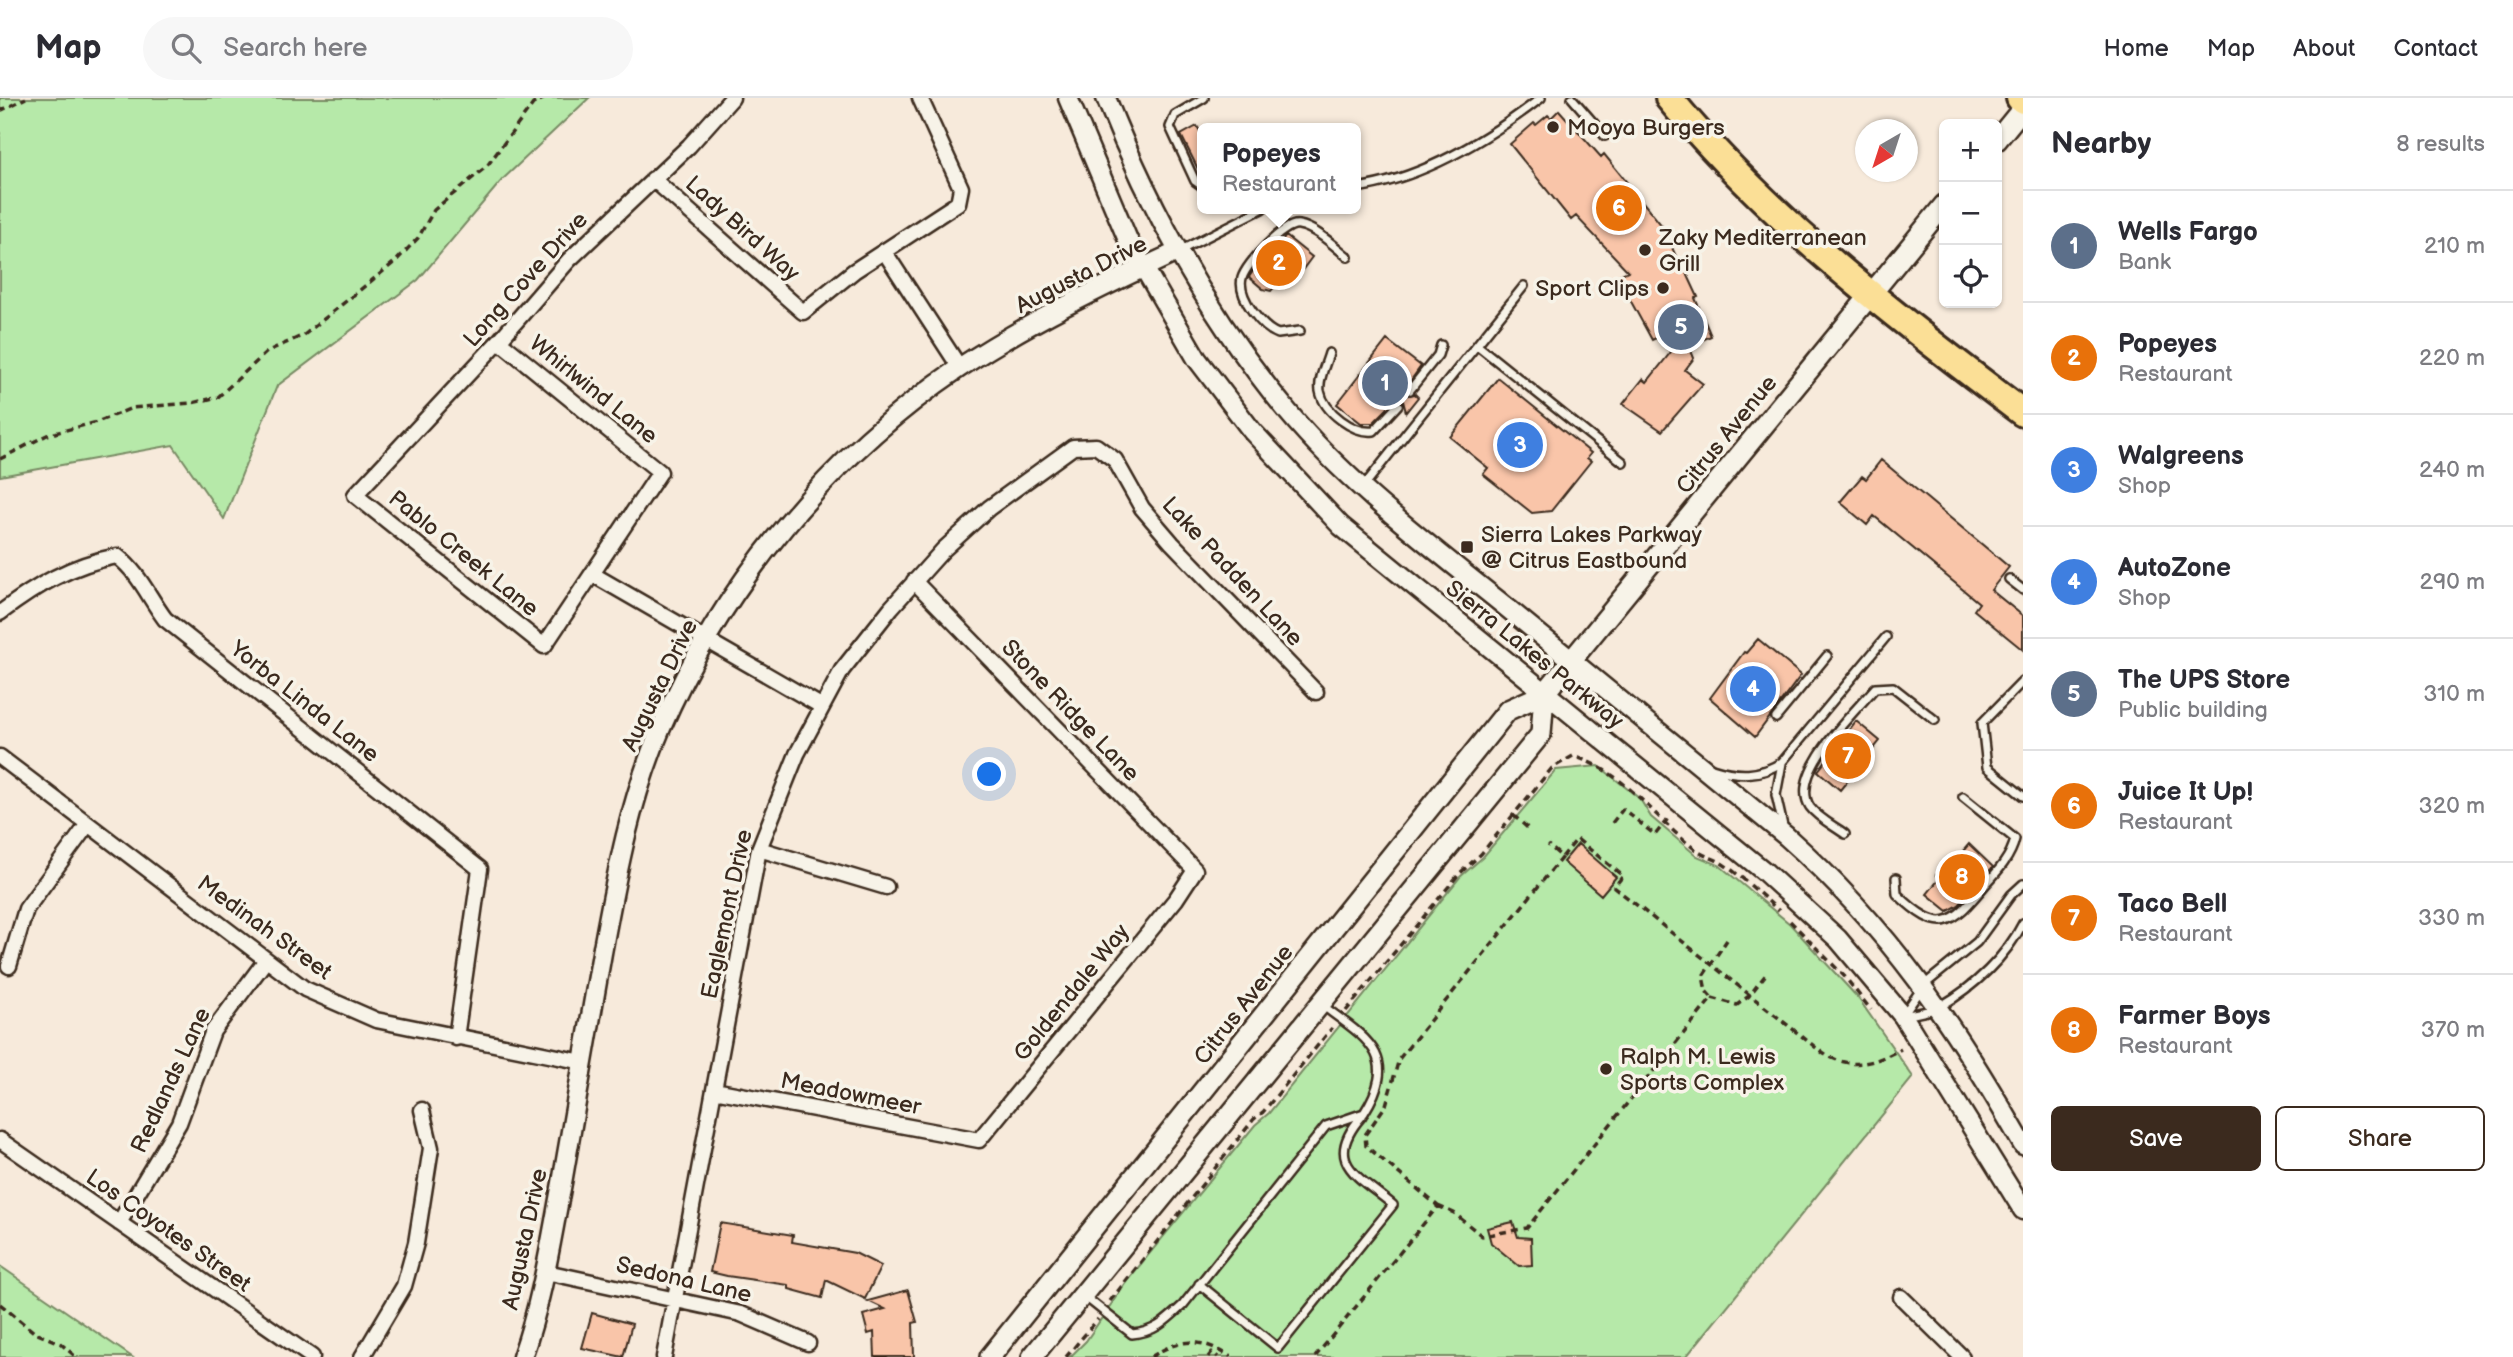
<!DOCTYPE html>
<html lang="en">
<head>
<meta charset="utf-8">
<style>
  :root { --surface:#fff; --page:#f7f7f7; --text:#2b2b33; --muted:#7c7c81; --line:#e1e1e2; --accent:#3b2a1e }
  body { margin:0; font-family:"Balsamiq Sans",sans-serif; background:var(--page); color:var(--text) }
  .controls { position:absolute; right:21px; top:21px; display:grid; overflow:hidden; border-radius:10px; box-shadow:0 2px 5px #0004 }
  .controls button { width:63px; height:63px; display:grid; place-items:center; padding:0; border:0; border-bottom:2px solid var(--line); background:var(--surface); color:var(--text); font:35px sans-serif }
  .compass { position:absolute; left:1855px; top:21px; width:63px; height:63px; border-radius:50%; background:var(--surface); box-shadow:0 2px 5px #0004; rotate:219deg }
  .you { position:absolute; left:990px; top:677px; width:24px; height:24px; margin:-18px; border:5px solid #fff; border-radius:50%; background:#1a73e8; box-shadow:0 0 0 10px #1a73e833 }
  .badge { display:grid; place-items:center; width:46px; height:46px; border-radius:50%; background:var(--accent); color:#fff; font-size:23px; font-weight:700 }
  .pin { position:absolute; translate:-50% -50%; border:4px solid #fff; box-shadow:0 2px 7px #0006 }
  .popup { position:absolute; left:1197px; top:25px; width:164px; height:91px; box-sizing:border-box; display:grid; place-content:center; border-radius:10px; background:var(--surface); filter:drop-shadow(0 2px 5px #0005); font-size:23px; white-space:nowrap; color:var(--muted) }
  .popup b { font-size:26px; color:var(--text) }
  .popup::after { content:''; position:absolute; left:50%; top:100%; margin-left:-14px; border:14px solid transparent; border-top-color:var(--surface) }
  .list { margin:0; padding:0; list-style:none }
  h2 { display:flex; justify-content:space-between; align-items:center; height:91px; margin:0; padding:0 28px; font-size:30px }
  h2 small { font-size:23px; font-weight:400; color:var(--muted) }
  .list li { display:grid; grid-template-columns:46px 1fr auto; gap:21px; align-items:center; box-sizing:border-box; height:112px; padding:0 28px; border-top:2px solid var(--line) }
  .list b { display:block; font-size:26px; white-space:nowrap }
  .list p { margin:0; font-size:23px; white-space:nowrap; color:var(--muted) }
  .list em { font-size:23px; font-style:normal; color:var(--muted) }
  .actions { display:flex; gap:14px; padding:21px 28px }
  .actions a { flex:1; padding:16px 0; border:2px solid var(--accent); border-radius:10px; text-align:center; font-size:24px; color:var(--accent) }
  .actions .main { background:var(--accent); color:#fff }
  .icon { flex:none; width:38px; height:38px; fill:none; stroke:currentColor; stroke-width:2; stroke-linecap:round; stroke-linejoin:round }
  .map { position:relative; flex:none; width:2023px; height:1259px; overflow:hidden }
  header { display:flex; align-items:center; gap:42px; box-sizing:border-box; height:98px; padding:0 35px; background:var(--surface); border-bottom:2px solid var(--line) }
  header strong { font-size:33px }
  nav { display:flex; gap:38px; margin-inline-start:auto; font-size:24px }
  .search { width:490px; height:63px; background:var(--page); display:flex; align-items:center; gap:18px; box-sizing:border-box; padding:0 24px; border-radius:38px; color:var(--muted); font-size:26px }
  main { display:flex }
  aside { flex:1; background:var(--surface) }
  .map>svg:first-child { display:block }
</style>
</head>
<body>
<header>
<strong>Map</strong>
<div class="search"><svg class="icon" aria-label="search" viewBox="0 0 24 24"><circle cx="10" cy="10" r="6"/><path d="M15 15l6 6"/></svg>Search here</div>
<nav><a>Home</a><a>Map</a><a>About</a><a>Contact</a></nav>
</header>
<main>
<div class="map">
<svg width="2023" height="1259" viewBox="0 0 2023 1259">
  <rect width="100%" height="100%" fill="#f7eadb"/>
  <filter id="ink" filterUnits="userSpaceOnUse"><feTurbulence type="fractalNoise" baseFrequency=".0143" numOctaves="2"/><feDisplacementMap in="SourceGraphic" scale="14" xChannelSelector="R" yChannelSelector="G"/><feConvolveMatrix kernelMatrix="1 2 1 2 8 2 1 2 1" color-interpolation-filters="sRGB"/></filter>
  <g filter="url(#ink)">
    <path fill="#b6e9a9" stroke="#788a64" stroke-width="2" d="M0 0H589L502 82 418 182 277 288 224 421 173 347 0 378Z
      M1599 668 1640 701 1651 719 1697 758 1719 767 1790 826 1858 900 1913 979 1686 1259H1070L1086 1243 1127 1183 1255 1027 1269 1015 1460 779 1483 759 1556 672Z
      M0 1168 132 1259H0Z"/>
    <path fill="#f9c5a9" stroke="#3b2a1e" stroke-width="2" d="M1559 12 1601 59 1604 56 1663 129 1682 172 1685 171 1698 199 1695 200 1711 238 1689 248 1694 260 1685 272 1703 286 1662 333 1623 306 1643 281 1647 284 1697 221 1652 242 1617 178 1628 173 1576 118 1571 122 1510 46 1534 25 1536 27 1548 17 1551 20Z
      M1197 28 1202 37V79L1181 37Z
      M1286 138 1312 159 1303 171 1295 164 1271 193 1263 191 1249 179 1260 163 1264 166Z
      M1387 242 1421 268 1404 292 1407 297 1415 296 1418 299 1406 314 1403 303 1397 301 1373 325H1361L1337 306Z
      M1498 280 1591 355 1587 360 1591 363 1551 413 1532 415 1483 376 1488 370 1450 339Z
      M1881 362 2009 469 1991 492 2023 518V552L1974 512 1979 505 1874 418 1867 427 1840 404 1862 378 1866 381Z
      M1758 541 1801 577 1755 639 1710 600 1744 554 1746 555Z
      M1856 623 1880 643 1840 692 1818 673Z
      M1578 746 1616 779 1601 797 1563 764Z
      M1969 746 1993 769 1959 807 1948 813 1927 796 1940 780 1936 777 1948 763 1952 766Z
      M1513 1124 1518 1139 1531 1140 1532 1167 1519 1168 1491 1145 1487 1130Z
      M720 1125 793 1137 792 1144 855 1155 881 1168 865 1201 826 1182 822 1200 789 1191V1187L727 1178 710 1174Z
      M908 1192 917 1224 913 1225 914 1259H875L874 1234 868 1236 863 1217 885 1211 868 1203Z
      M592 1215 632 1226 623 1259 582 1250Z"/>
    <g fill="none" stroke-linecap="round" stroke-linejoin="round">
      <g stroke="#3b2a1e" stroke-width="12">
        <path id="service" d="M1572 0 1605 38
          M1202 88 1195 83 1170 29 1175 17 1204 0
          M1356 90C1422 81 1488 41 1541 0
          M1179 153 1262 111
          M1300 233 1278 236C1262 230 1237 199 1242 180 1246 166 1284 124 1299 127 1316 130 1334 148 1348 159
          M1477 247 1623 364
          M1329 255C1326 266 1318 281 1320 293 1324 314 1354 336 1374 333L1398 307
          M1410 292 1438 257 1441 247
          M1363 389 1524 188
          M2009 481 2023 492
          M2023 583 1982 625 1987 669 2023 698
          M1776 620 1827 558
          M1782 665 1776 697 1783 728
          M1712 670C1737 678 1760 679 1782 664L1886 539
          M1845 736C1834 728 1818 720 1810 709 1788 676 1854 615 1875 590L1893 589 1935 622
          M1896 780 1897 796C1941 838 1951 828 1986 786 1998 773 2011 759 2015 741L1963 699
          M1904 916 1924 887 1977 844 2011 797 2023 786
          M1904 918C1915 915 1931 914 1941 908 1974 889 2006 859 2023 825
          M1199 1186 1278 1250 1393 1107C1357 1077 1322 1064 1362 1018
          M1083 1197 1132 1236C1155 1234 1166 1223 1183 1207L1326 1028 1364 1015C1400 958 1368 941 1323 908"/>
      </g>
      <g stroke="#3b2a1e" stroke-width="19">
        <path id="minor" d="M653 81 803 214 854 173 958 105 961 90 920 0
          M884 153 960 270
          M499 243 660 374 544 548 355 397 499 243 569 162 689 48 732 0
          M592 476 821 608
          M0 515C37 487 71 467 117 458 139 475 148 498 165 521L480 771 456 940
          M0 659 305 891 376 922 583 964
          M759 751 886 789
          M9 868 26 811 88 726
          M714 992 979 1042 1176 801 1195 772 914 483
          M0 1042 312 1259
          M119 1125 179 1025 213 933 266 862
          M546 1174 741 1216 808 1245
          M1901 1199 1962 1259
          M362 1259 404 1188 416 1145 431 1050 422 1012
          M664 1259 759 751 797 656 842 572 891 510 943 452 989 410 1073 349 1096 348 1115 362 1142 410 1172 445 1316 594"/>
      </g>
      <g stroke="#3b2a1e" stroke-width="23">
        <path id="tertiary" d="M1068 0 1128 142 1197 261 1252 333 1341 428 1765 774 1838 841 1903 918 2023 1112
          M1106 0C1151 114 1209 219 1288 314 1349 387 1427 445 1500 504 1596 582 1691 660 1786 738 1890 831 1955 928 2023 1047
          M522 1259C542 1203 551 1143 562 1085 575 1009 588 932 602 855 616 779 630 701 661 630 723 486 829 358 959 270 1027 225 1103 188 1177 154"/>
      </g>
      <g stroke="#3b2a1e" stroke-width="24">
        <path id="secondary" d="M1997 42 2023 10
          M990 1259 1508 612 1544 596 1944 107
          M1032 1259 1541 636 1544 596"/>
      </g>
      <g stroke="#3b2a1e" stroke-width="32">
        <path id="motorway" d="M1669 0C1769 122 1898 221 2023 315
          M2020 0 2023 2"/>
      </g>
      <path stroke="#3b2a1e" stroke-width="3.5" stroke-dasharray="7 5" stroke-linecap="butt" d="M0 13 26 0
        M0 361 47 337 97 324 132 310 192 305 218 299 268 253 304 237 396 163 418 140 434 112 487 68 533 6 545 0
        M1513 717 1530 732
        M1612 725 1623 711 1655 737 1670 718
        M1562 759 1577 741 1623 778 1614 789 1824 956C1853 972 1873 966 1901 951
        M1790 823 1845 879 1871 912
        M1712 900 1737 907 1749 898 1767 875
        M1346 913 1459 776 1481 756 1552 670 1573 658C1629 676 1651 718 1696 752 1704 758 1713 760 1720 764 1741 777 1761 797 1779 813
        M1438 1108 1454 1115 1482 1138 1527 1130 1712 900 1706 893 1703 878 1727 842
        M1110 1203 1254 1021 1263 1014 1332 930
        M0 1206 35 1235 60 1245 76 1259
        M1066 1259 1098 1221
        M1151 1259C1181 1239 1201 1240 1231 1259
        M1208 1259 1212 1254 1218 1259
        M1315 1259 1438 1108 1366 1048 1365 1037 1386 1007 1399 961 1562 759 1548 747"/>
      <use href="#service" stroke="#f7f3e8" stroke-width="7"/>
      <use href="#minor" stroke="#f7f3e8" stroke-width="14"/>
      <use href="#tertiary" stroke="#f7f3e8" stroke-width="18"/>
      <use href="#secondary" stroke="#f7f3e8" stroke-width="19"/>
      <use href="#motorway" stroke="#fbdf96" stroke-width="26"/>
    </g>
  </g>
  <g fill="#3b2a1e" stroke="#f7f3e8" stroke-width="2.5">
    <circle cx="1553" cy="29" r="7"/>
    <circle cx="1645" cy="152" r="7"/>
    <circle cx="1663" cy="190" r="7"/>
    <rect x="1460" y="442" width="14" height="14" rx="3.5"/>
    <circle cx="1606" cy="971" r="7"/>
  </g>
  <g text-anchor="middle" stroke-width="7" stroke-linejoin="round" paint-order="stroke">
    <g font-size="23" fill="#3b2a1e" stroke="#f7f3e8" text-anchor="start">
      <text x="1567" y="37">Mooya Burgers</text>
      <text x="1659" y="147">Zaky Mediterranean<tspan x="1659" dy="26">Grill</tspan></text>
      <text x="1649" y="198" text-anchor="end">Sport Clips</text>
      <text x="1481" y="444">Sierra Lakes Parkway<tspan x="1481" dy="26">@ Citrus Eastbound</tspan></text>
      <text x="1620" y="966">Ralph M. Lewis<tspan x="1620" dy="26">Sports Complex</tspan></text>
    </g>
    <g font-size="23" fill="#3b2a1e" stroke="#f7f3e8">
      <text transform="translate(743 130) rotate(42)" y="8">Lady Bird Way</text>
      <text transform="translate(1081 176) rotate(-27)" y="8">Augusta Drive</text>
      <text transform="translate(525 181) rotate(-48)" y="8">Long Cove Drive</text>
      <text transform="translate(594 291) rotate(39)" y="8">Whirlwind Lane</text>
      <text transform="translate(1726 336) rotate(-51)" y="8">Citrus Avenue</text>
      <text transform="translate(464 455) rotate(39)" y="8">Pablo Creek Lane</text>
      <text transform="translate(1233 473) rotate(47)" y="8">Lake Padden Lane</text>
      <text transform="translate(1535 556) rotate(39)" y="8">Sierra Lakes Parkway</text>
      <text transform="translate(659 587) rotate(-64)" y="8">Augusta Drive</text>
      <text transform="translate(305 603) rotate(38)" y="8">Yorba Linda Lane</text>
      <text transform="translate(1071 612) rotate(46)" y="8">Stone Ridge Lane</text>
      <text transform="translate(726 816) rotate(-78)" y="8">Eaglemont Drive</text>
      <text transform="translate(265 829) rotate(36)" y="8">Medinah Street</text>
      <text transform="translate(1071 894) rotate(-51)" y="8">Goldendale Way</text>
      <text transform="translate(1243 906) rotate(-52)" y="8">Citrus Avenue</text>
      <text transform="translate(170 982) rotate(-65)" y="8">Redlands Lane</text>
      <text transform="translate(851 995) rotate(11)" y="8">Meadowmeer</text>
      <text transform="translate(169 1132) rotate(35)" y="8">Los Coyotes Street</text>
      <text transform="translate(524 1141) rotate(-78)" y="8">Augusta Drive</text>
      <text transform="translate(684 1181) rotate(13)" y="8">Sedona Lane</text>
    </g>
  </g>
</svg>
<div class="controls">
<button>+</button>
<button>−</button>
<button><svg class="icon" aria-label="locate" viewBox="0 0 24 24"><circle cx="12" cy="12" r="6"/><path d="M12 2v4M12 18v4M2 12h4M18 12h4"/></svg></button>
</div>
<svg class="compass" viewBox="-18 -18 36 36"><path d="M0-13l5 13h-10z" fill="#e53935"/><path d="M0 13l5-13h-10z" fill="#7c7c81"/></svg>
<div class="you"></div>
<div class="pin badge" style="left:1385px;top:285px;background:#5c6f8a">1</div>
<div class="pin badge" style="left:1279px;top:165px;background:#e8710a">2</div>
<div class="popup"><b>Popeyes</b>Restaurant</div>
<div class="pin badge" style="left:1520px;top:347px;background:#3f7fe0">3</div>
<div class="pin badge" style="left:1753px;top:591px;background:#3f7fe0">4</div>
<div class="pin badge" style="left:1681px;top:229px;background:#5c6f8a">5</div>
<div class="pin badge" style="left:1619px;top:110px;background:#e8710a">6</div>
<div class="pin badge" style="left:1848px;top:658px;background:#e8710a">7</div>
<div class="pin badge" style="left:1962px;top:779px;background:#e8710a">8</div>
</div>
<aside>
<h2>Nearby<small>8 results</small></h2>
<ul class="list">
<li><span class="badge" style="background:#5c6f8a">1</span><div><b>Wells Fargo</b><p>Bank</p></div><em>210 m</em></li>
<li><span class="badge" style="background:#e8710a">2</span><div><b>Popeyes</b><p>Restaurant</p></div><em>220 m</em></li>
<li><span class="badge" style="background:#3f7fe0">3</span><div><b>Walgreens</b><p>Shop</p></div><em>240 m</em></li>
<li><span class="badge" style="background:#3f7fe0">4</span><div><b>AutoZone</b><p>Shop</p></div><em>290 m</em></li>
<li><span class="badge" style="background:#5c6f8a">5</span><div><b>The UPS Store</b><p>Public building</p></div><em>310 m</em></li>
<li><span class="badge" style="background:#e8710a">6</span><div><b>Juice It Up!</b><p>Restaurant</p></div><em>320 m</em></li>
<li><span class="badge" style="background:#e8710a">7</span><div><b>Taco Bell</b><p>Restaurant</p></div><em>330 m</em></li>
<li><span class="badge" style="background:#e8710a">8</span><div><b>Farmer Boys</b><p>Restaurant</p></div><em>370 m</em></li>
</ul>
<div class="actions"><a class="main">Save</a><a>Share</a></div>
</aside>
</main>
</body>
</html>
